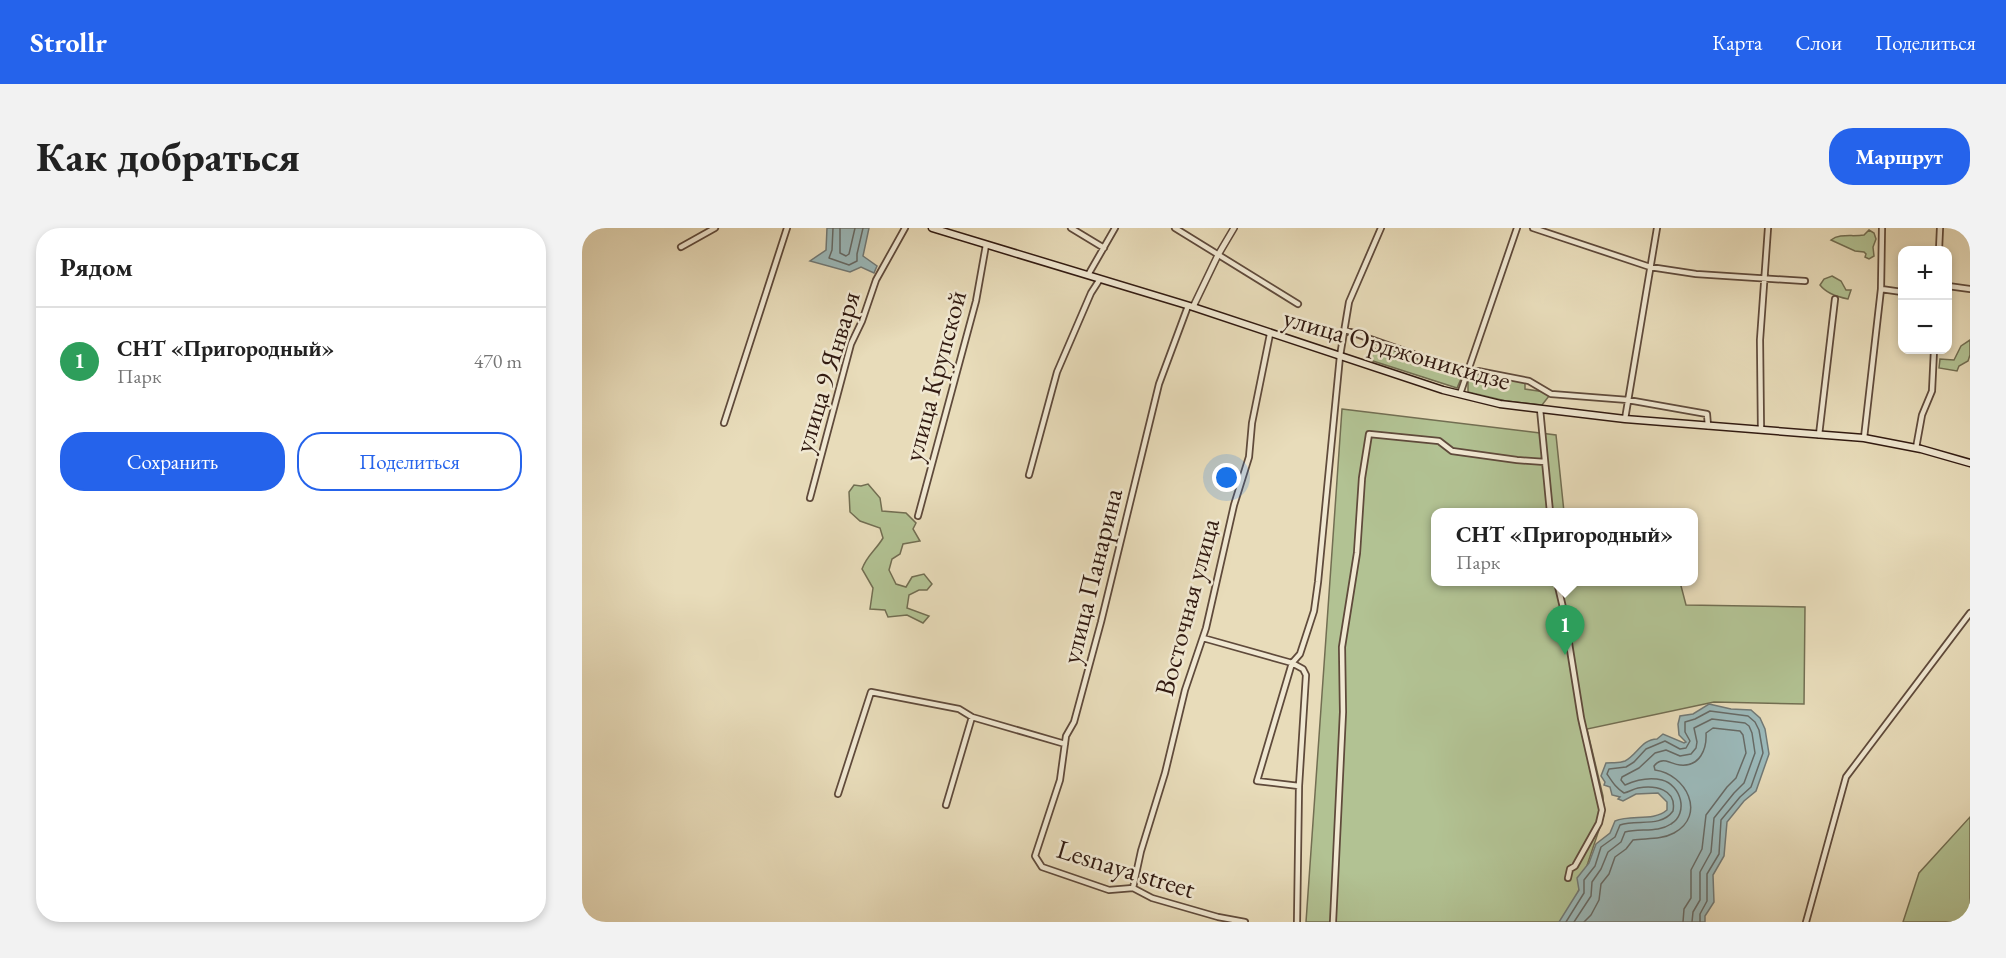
<!DOCTYPE html>
<html lang="ru">
<head>
<meta charset="utf-8">
<style>
  :root { --surface:#fff; --page:#f2f2f2; --text:#222; --muted:#767676; --line:#e0e0e0; --accent:#2563eb }
  body { margin:0; font-family:"EB Garamond",serif; background:var(--page); color:var(--text) }
  .controls { position:absolute; right:18px; top:18px; display:grid; overflow:hidden; border-radius:12px; box-shadow:0 3px 9px #0003 }
  .controls button { width:54px; height:54px; display:grid; place-items:center; padding:0; border:0; border-bottom:2px solid var(--line); background:var(--surface); color:var(--text); font:30px sans-serif }
  .you { position:absolute; left:645px; top:250px; width:21px; height:21px; margin:-15px; border:4px solid #fff; border-radius:50%; background:#1a73e8; box-shadow:0 0 0 9px #1a73e833 }
  .badge { display:grid; place-items:center; width:39px; height:39px; border-radius:50%; background:var(--accent); color:#fff; font-size:20px; font-weight:700 }
  .pin { position:absolute; translate:-50% -50px; filter:drop-shadow(0 2px 3px #0008) }
  .pin::after { content:''; position:absolute; top:32px; width:21px; height:18px; background:inherit; clip-path:polygon(0 0,100% 0,50% 100%) }
  .popup { position:absolute; left:849px; top:280px; width:267px; height:78px; box-sizing:border-box; display:grid; place-content:center; border-radius:12px; background:var(--surface); filter:drop-shadow(0 2px 4px #0005); font-size:20px; white-space:nowrap; color:var(--muted) }
  .popup b { font-size:22px; color:var(--text) }
  .popup::after { content:''; position:absolute; left:50%; top:100%; margin-left:-12px; border:12px solid transparent; border-top-color:var(--surface) }
  .list { margin:0; padding:0; list-style:none }
  h2 { display:flex; justify-content:space-between; align-items:center; height:78px; margin:0; padding:0 24px; font-size:26px }
  h2 small { font-size:20px; font-weight:400; color:var(--muted) }
  .list li { display:grid; grid-template-columns:39px 1fr auto; gap:18px; align-items:center; box-sizing:border-box; height:108px; padding:0 24px; border-top:2px solid var(--line) }
  .list b { display:block; font-size:22px; white-space:nowrap }
  .list p { margin:0; font-size:20px; white-space:nowrap; color:var(--muted) }
  .list em { font-size:20px; font-style:normal; color:var(--muted) }
  .actions { display:flex; gap:12px; padding:18px 24px }
  .actions a { flex:1; padding:14px 0; border:2px solid var(--accent); border-radius:24px; text-align:center; font-size:21px; color:var(--accent) }
  .actions .main { background:var(--accent); color:#fff }
  .map { position:relative; flex:none; width:1388px; height:694px; overflow:hidden; border-radius:24px }
  header { display:flex; align-items:center; gap:36px; box-sizing:border-box; height:84px; padding:0 30px; background:var(--accent); color:#fff }
  header strong { font-size:28px }
  nav { display:flex; gap:33px; margin-inline-start:auto; font-size:21px }
  .intro { display:flex; align-items:center; justify-content:space-between; box-sizing:border-box; height:144px; padding:0 36px }
  h1 { margin:0; font-size:42px }
  .button { padding:15px 27px; border-radius:24px; background:var(--accent); color:#fff; font-size:21px; font-weight:700 }
  main { display:flex; gap:36px; padding:0 36px }
  aside { flex:1; background:var(--surface); border-radius:24px; box-shadow:0 3px 9px #0003 }
  .map>svg:first-child { display:block }
</style>
</head>
<body>
<header>
<strong>Strollr</strong>
<nav><a>Карта</a><a>Слои</a><a>Поделиться</a></nav>
</header>
<div class="intro"><h1>Как добраться</h1><a class="button">Маршрут</a></div>
<main>
<aside>
<h2>Рядом<small></small></h2>
<ul class="list">
<li><span class="badge" style="background:#2e9e5b">1</span><div><b>СНТ «Пригородный»</b><p>Парк</p></div><em>470 m</em></li>
</ul>
<div class="actions"><a class="main">Сохранить</a><a>Поделиться</a></div>
</aside>
<div class="map">
<svg width="1388" height="694" viewBox="0 0 1388 694">
  <rect width="100%" height="100%" fill="#e8dcba"/>
  <filter id="stains"><feTurbulence type="fractalNoise" baseFrequency=".00333" numOctaves="4"/><feColorMatrix values="0 0 0 0 .2 0 0 0 0 .09 0 0 0 0 .02 0 0 0 .5 -.17"/></filter>
  <radialGradient id="worn" r=".72"><stop offset=".6" stop-color="#630" stop-opacity="0"/><stop offset="1" stop-color="#630" stop-opacity=".3"/></radialGradient>
  <path fill="#b2c293" stroke="#726e52" stroke-width="1.5" d="M1287 2 1292 5 1294 11 1291 19 1292 28 1287 31 1283 29 1284 26 1282 24 1273 23 1249 12C1258 5 1270 9 1282 7Z
    M1250 48 1259 53 1264 62H1269L1266 71C1256 69 1244 65 1238 57L1242 51Z
    M1388 112V127L1386 133 1377 138 1375 143 1357 140 1358 131 1372 132 1379 118Z
    M790 117 795 123 804 118 881 146 875 160 791 133 788 128Z
    M896 145 943 154V161L963 164 967 168 960 177 924 173 886 164V148Z
    M760 181 974 207 982 284H854V354H1098L1104 377 1223 379 1222 476 1132 474 1005 501 1021 568 1022 587 986 694H724Z
    M286 256 298 270 300 283 324 285 334 295 331 301 338 313 321 316 318 326 310 331 307 342 314 356 324 359 330 349 342 346 350 356 345 362H337L327 367 325 380 347 388 341 395 325 387 306 389 303 382 288 381 291 360 280 341C285 327 294 322 301 310L298 300 278 293 268 284 267 264 272 257 279 258Z
    M1388 589V694H1321L1337 645Z"/>
  <path fill="#9bb9ba" stroke="#717976" stroke-width="1.5" d="M245 0H287L281 28 295 38 292 45 279 39 268 44 228 33 244 22Z
    M1127 476 1149 481 1169 482 1178 490 1183 501 1187 526 1174 563 1162 573 1145 594 1142 628 1131 647 1132 674 1123 688V694H977L997 662 995 650 1007 635 1014 616 1028 605 1033 593C1049 586 1071 594 1085 582V574L1076 565 1054 566 1041 573 1036 571 1038 569 1030 567 1028 559 1022 557 1023 554 1019 548 1024 535C1031 534 1036 536 1043 533 1055 527 1060 511 1075 511L1081 506 1102 515 1104 514 1097 507 1096 496 1098 488 1111 486Z"/>
  <g fill="none" stroke-linecap="round" stroke-linejoin="round">
    <path stroke="#666a66" stroke-width="1.5" d="M251 0 250 22 247 30 267 37 275 33V26L281 0
      M258 0V25L264 28 267 26 273 0
      M984 694 1002 665V652L1013 638 1019 619 1033 609 1038 597C1055 591 1079 600 1091 583 1095 561 1073 557 1056 560 1051 561 1047 564 1042 565 1034 560 1031 555 1025 546L1027 541 1044 539 1052 534 1064 521 1083 513 1098 521 1104 520 1108 513 1103 504V494L1113 491 1128 483 1166 488 1173 494 1177 502 1181 525 1169 559 1158 569 1139 592 1137 626 1125 646V673L1118 686V694
      M992 694 1009 668 1010 654 1019 641 1026 624 1039 614 1043 604C1058 600 1076 605 1089 596 1107 585 1099 557 1080 552 1068 549 1054 552 1043 557L1039 552 1040 549 1057 540 1073 525 1084 522 1098 528 1109 526 1114 520 1115 514 1112 500 1130 491 1163 495 1167 498 1170 505 1173 525 1162 555 1152 565 1132 590 1129 624 1118 644V672L1111 684 1110 694
      M1002 694 1009 687 1017 672 1019 656 1027 646 1033 629 1044 621 1051 612C1064 610 1079 612 1092 605 1125 587 1104 546 1073 542L1072 538C1075 534 1079 532 1084 533 1089 534 1093 537 1098 537 1118 539 1125 521 1124 505L1131 500 1158 503 1161 507 1164 525 1154 550 1145 559 1124 587 1120 621 1109 642V670L1102 681 1101 694"/>
    <g stroke="#5f4a3b" stroke-width="8">
      <path id="minor" d="M489 0 522 20
        M593 0 716 76
        M951 0 1068 39 1114 46 1223 53
        M99 19 133 0
        M1357 22 1358 0
        M506 47 533 0
        M1366 58 1388 61
        M1299 61 1320 64
        M606 78 577 156 519 394 492 494 484 508 478 552 453 628 460 639 527 662 551 660 570 670 636 689 663 694
        M763 102 885 145 896 143 947 153 969 166 1046 172 1125 186 1126 198
        M878 166 935 0
        M958 181 968 284
        M1043 191 1075 0
        M142 195 205 0
        M1179 202 1178 112 1186 0
        M1237 207 1253 71
        M1282 210 1299 61 1300 0
        M1334 220 1340 187 1350 163 1352 122
        M447 247 475 144 509 65 518 51
        M228 270 269 116 280 93 294 52 323 0
        M336 288 394 73 404 17
        M975 354 982 384 999 490 1020 582 1017 595 993 638 988 641 986 650
        M621 410 710 435 675 553 717 558 715 694
        M717 558 724 447 721 441 710 435 718 426 732 383 736 354 758 128 767 74 799 0
        M256 566 289 464 377 481 390 489 483 516
        M364 577 390 489
        M551 660 559 623 583 545 603 462 624 400 652 277 667 229 670 195 688 106
        M751 694 761 484 760 419 775 325 780 250 787 206 857 213 870 223 935 232 963 234
        M1224 694 1264 549 1388 385"/>
    </g>
    <g stroke="#5f4a3b" stroke-width="8">
      <path id="tertiary" d="M611 79 636 27 652 0"/>
    </g>
    <g stroke="#311a11" stroke-width="9">
      <path id="secondary" d="M350 0 611 79 861 162 918 176 1043 191 1282 210 1339 221 1388 235"/>
    </g>
    <use href="#minor" stroke="#f0e8d2" stroke-width="4.5"/>
    <use href="#tertiary" stroke="#f0e8d2" stroke-width="5"/>
    <use href="#secondary" stroke="#f0e8d2" stroke-width="6"/>
  </g>
  <g text-anchor="middle" stroke-width="5" stroke-linejoin="round" paint-order="stroke">
    <g font-size="27" fill="#311a11" stroke="#f0e8d2">
      <text transform="translate(815 121) rotate(16)" y="9">улица Орджоникидзе</text>
      <text transform="translate(245 144) rotate(-73)" y="9">улица 9 Января</text>
      <text transform="translate(353 148) rotate(-75)" y="9">улица Крупской</text>
      <text transform="translate(510 348) rotate(-76)" y="9">улица Панарина</text>
      <text transform="translate(605 379) rotate(-75)" y="9">Восточная улица</text>
      <text transform="translate(544 641) rotate(17)" y="9">Lesnaya street</text>
    </g>
  </g>
  <rect width="100%" height="100%" filter="url(#stains)"/>
  <rect width="100%" height="100%" fill="url(#worn)"/>
</svg>
<div class="controls">
<button>+</button>
<button>−</button>
</div>
<div class="you"></div>
<div class="pin badge" style="left:983px;top:427px;background:#2e9e5b">1</div>
<div class="popup"><b>СНТ «Пригородный»</b>Парк</div>
</div>
</main>
</body>
</html>
